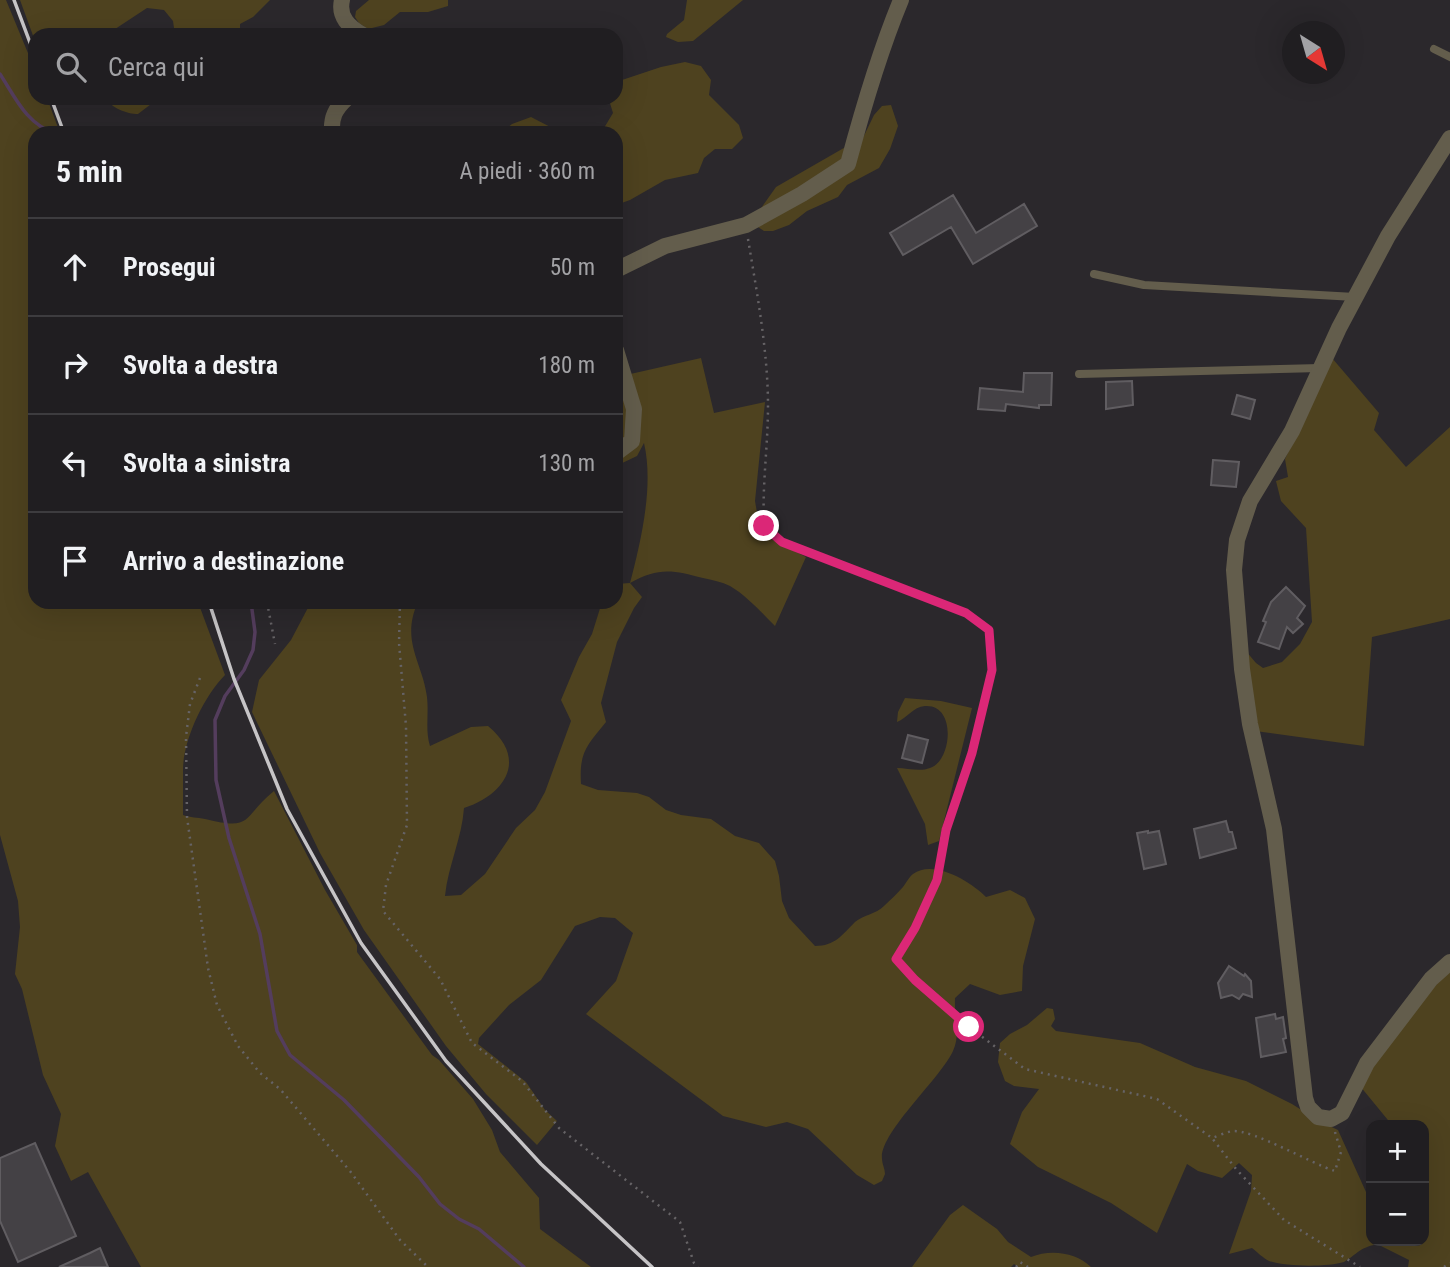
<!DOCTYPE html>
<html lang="it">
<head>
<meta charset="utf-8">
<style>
  :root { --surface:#201e21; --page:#2d2b2e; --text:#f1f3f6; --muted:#a2a2a5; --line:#3d3c3f }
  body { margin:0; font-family:"Roboto Condensed",sans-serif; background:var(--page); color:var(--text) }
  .controls { position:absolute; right:21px; bottom:21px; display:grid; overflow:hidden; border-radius:14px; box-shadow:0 7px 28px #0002 }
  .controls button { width:63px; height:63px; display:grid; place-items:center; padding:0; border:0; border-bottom:2px solid var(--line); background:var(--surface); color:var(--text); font:35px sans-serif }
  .compass { position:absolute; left:1282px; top:21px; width:63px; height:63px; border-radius:50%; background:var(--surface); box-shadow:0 7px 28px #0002; rotate:143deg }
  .stop { position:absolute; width:21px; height:21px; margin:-16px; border:5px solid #db2777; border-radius:50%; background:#fff }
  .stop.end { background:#db2777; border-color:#fff; box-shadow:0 2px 7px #0008 }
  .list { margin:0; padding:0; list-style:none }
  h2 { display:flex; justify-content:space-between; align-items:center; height:91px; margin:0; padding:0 28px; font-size:30px }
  h2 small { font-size:23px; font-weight:400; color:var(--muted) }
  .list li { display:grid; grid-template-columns:46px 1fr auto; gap:21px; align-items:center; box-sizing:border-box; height:98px; padding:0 28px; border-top:2px solid var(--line) }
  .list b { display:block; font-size:26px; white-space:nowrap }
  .list em { font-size:23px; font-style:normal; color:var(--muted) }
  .icon { flex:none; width:38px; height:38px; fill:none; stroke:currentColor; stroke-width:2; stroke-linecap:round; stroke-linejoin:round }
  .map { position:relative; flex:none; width:1450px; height:1267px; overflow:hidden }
  .search { position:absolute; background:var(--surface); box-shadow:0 7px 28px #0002; left:28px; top:28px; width:595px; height:77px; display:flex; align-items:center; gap:18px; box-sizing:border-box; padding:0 24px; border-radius:21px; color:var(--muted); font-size:26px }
  .panel { position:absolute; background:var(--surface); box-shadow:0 7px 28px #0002; left:28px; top:126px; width:595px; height:483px; border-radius:21px }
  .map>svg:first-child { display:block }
</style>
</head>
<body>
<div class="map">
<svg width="1450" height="1267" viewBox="0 0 1450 1267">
  <rect width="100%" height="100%" fill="#2b282c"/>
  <path fill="#4e421f" d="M0 0H6L35 70V98H47L60 133H35V602H198L225 675C204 696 183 740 183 770 183 785 183 800 183 815 191 818 197 817 205 819 254 831 241 818 274 791L325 890 357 945V952L432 1055 439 1060 473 1099 492 1130 500 1152 539 1198 540 1229 591 1267H141L88 1172 71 1181 55 1146 61 1114 43 1075 22 989 15 974 20 927 18 901 0 835Z
    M20 0H270L253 17 240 24V32L237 35H175L173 21 164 10 147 8 106 35H35V41Z
    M369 0H448V6L428 12H400L384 25 368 29 359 23 355 17 356 11Z
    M687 0H743L693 41 678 42 666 37 667 34 684 20Z
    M685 62 701 66 711 80 709 95 739 125 743 138 732 149H715L704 158 698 173 665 180 630 200 616 205V133H601L613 113 609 100 616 98V87L619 81 661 67Z
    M106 98H159L138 114C127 114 111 108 106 98Z
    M891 105 898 126 890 149 879 168 847 185 838 197 807 211 789 225 773 231H764L755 225 754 218 776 187 849 145 860 144 874 115 882 106Z
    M531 117 562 133H501L512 124Z
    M701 358 714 413 765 402 755 501 759 524 771 539 806 557 775 626C761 612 747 596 730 586 722 582 712 580 703 578 673 570 658 567 630 583L642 597 634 608 617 642 601 703 606 722C587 746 579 751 581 784L598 790 637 793 649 797 666 810 681 815 711 819 735 836 759 843 775 861 779 876 782 901 789 918 815 946C835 946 842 935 855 922 863 915 876 914 884 906 890 900 897 894 903 887 906 883 909 877 913 874 934 859 971 882 986 897L1010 890 1025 898 1035 919 1023 966 1022 991 1000 995 970 984 955 998C954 1017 961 1033 953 1051 941 1078 879 1133 882 1159 882 1164 885 1169 885 1174L882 1181 874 1185 857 1175 808 1129 787 1122 766 1127 723 1116 586 1014 616 981 633 933 615 918 600 917 575 926 541 980 509 1005 479 1038 478 1044 526 1082 545 1110 557 1121 537 1145 486 1094 446 1046 364 930 320 853 252 712 259 680 291 640 311 602H418C400 641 423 663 427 697 429 714 425 730 430 746L471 727 488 726C528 759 506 794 464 808 462 838 448 866 445 896L461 895 485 874 516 828 535 810 545 792 571 721 561 700 579 657 592 634 602 602H616V584L630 583C641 541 654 486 644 443L637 456 616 466 618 409 616 379 626 375Z
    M1332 358 1379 413 1374 430 1406 467 1450 427V619L1372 637 1364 746 1255 731 1245 650 1256 663 1263 668 1282 662 1300 644 1312 622 1306 528 1281 501 1276 481 1288 477 1285 459Z
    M905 698 941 701 972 708 939 841 928 845 925 824 897 768C907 768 920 772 930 768 952 761 957 704 925 706 913 707 907 718 897 722L898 712Z
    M1450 968V1267H1408L1409 1260 1377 1244C1357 1249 1359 1253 1344 1262 1328 1267 1287 1267 1269 1261 1263 1258 1257 1252 1252 1248L1229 1254 1251 1191 1252 1175 1239 1163 1222 1178 1198 1171 1187 1164 1157 1233 1111 1203 1038 1167 1010 1144 1022 1112 1039 1089 1014 1086 1005 1081 998 1062 1000 1043 1010 1034 1027 1025 1047 1008 1053 1009 1055 1019 1051 1026 1056 1031 1140 1043 1195 1067 1246 1081 1292 1104 1319 1121 1338 1130 1366 1192 1371 1194V1241H1424V1125H1392L1360 1086 1373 1061Z
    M963 1205 997 1229 1008 1242 1031 1257C1050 1249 1076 1252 1091 1267H1018L1014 1264 1011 1267H912L950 1215Z"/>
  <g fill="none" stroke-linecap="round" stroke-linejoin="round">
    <path stroke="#543d5d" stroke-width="3.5" d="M0 74C15 97 27 125 55 133
      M251 602 255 632 253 650 244 670 225 696 215 720 216 780 229 838 260 934 277 1031 290 1055 344 1100 419 1177 440 1204 459 1219 479 1229 524 1267"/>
  </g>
  <path fill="#444145" stroke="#605d61" stroke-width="2" d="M953 195 976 233 1024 204 1037 226 973 264 951 227 903 255 890 233Z
    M1024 373H1052L1051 405H1039V408L1006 404 1005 411 978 409 980 388 1023 392Z
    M1132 381 1133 405 1106 409V382Z
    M1237 395 1255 400 1250 419 1232 414Z
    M1213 460 1239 462 1236 487 1211 485Z
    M1286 587 1305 606 1297 618 1303 624 1293 633 1287 627 1279 649 1258 642 1266 622 1263 621 1271 602Z
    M908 735 928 740 922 763 902 758Z
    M1226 821 1229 832H1232L1236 848 1200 858 1194 829Z
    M1148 831V833L1159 831 1166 864 1144 869 1137 833Z
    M1229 966 1244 976 1245 974 1251 981 1252 997 1243 994 1239 999 1232 995 1221 998 1218 983Z
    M1275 1014 1276 1019 1283 1017 1286 1038 1283 1039 1286 1052 1261 1057 1256 1018Z
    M35 1143 76 1236 18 1262 0 1221V1158Z
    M100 1248 108 1267H59L90 1253Z"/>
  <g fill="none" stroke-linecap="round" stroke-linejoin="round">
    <path stroke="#666366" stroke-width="2.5" stroke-dasharray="2 5" stroke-linecap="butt" d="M748 239C757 293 768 352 768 406 768 446 762 485 764 525L782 542 966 613 989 630 992 670 972 753 946 830 937 880 915 927 896 959 915 980 969 1027 1025 1069 1157 1099 1212 1138
      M267 602 275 644
      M400 602 399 643 406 726 407 825 386 885 383 911 440 979 472 1043 522 1081 559 1128 680 1222 694 1263 698 1267
      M200 678 190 704 186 737 187 817 208 968 217 1005 238 1046 260 1073 280 1089 350 1171 400 1240 428 1267
      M1335 1132 1341 1152 1335 1171C1310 1163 1254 1130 1233 1131 1226 1132 1218 1136 1212 1138L1236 1169 1284 1220 1360 1267
      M1016 1267 1020 1262 1028 1267
      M1444 1267 1450 1263"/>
    <path stroke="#635d4c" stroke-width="8" d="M1434 49 1450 57
      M1094 274 1144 285 1355 297
      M1079 374 1320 368"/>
    <path stroke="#635d4c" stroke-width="16" d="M342 0C338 17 349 27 363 35
      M332 133C331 117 335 109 347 98
      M1450 138 1388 236 1339 328 1292 431 1250 501 1237 540 1234 570 1242 669 1250 724 1274 829 1305 1098 1308 1107 1318 1117 1331 1119 1342 1113 1367 1063 1431 979 1450 962
      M616 270 665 246 746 225 802 194 848 164C863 108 879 53 901 0
      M616 350 634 409 632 441 616 453"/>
    <path stroke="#c6c4c6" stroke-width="3.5" d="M14 0 35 56
      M51 98 64 133
      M209 602 234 679 287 809 361 943 446 1061 541 1164 652 1267"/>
  </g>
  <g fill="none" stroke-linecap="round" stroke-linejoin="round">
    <path stroke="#db2777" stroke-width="9" d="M764 526 782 542 966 613 989 630 992 670 972 753 946 830 937 880 915 928 896 959 915 980 969 1027"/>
  </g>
</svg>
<div class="controls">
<button>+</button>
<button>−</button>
</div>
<svg class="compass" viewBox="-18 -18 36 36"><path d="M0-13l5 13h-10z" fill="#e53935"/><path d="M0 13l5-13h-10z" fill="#a2a2a5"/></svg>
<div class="stop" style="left:969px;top:1027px"></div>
<div class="stop end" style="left:764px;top:526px"></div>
<div class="search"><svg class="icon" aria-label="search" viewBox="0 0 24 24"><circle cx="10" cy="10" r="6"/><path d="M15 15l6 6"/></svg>Cerca qui</div>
<section class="panel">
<h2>5 min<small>A piedi · 360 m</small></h2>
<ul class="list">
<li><svg class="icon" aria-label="ahead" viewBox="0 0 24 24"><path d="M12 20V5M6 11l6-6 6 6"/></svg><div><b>Prosegui</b></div><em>50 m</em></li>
<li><svg class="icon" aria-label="right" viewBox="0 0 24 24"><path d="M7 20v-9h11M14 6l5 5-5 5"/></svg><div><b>Svolta a destra</b></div><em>180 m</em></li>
<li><svg class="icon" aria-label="left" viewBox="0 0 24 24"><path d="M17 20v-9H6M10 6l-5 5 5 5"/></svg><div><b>Svolta a sinistra</b></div><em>130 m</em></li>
<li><svg class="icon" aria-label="arrive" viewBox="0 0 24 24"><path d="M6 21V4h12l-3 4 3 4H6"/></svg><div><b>Arrivo a destinazione</b></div></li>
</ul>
</section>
</div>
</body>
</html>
